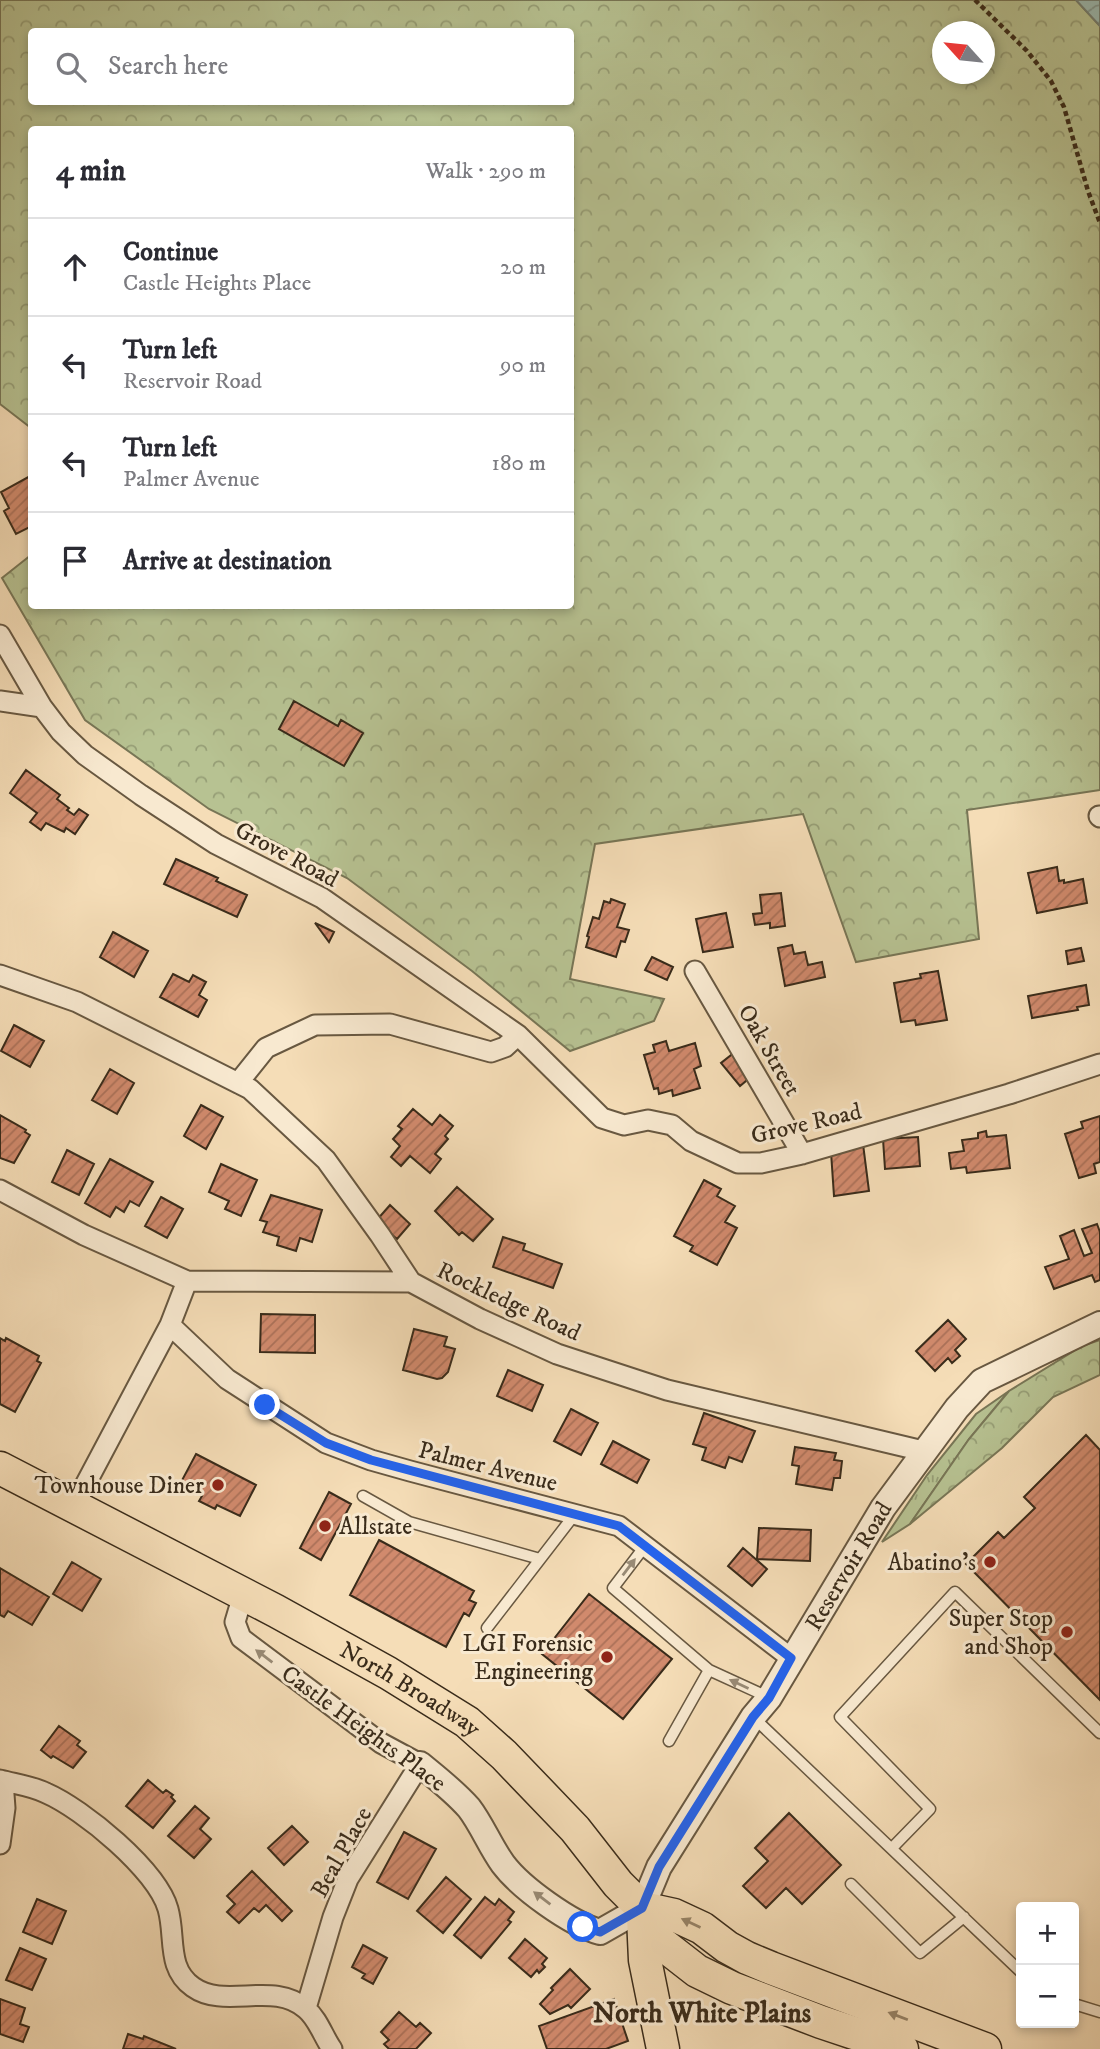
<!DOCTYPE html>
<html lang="en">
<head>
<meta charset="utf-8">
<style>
  :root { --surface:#fff; --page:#f7f7f7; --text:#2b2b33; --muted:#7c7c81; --line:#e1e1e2 }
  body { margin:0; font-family:"IM FELL DW Pica",serif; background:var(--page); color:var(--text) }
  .controls { position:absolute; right:21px; bottom:21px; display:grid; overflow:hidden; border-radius:7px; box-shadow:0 4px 10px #0003 }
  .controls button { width:63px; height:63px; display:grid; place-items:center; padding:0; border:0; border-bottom:2px solid var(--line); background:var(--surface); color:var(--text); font:35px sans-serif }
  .compass { position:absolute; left:932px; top:21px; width:63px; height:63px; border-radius:50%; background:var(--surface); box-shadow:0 4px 10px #0003; rotate:297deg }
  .stop { position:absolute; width:21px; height:21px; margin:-16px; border:5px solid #2563eb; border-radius:50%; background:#fff }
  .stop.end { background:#2563eb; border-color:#fff; box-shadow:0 2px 7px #0008 }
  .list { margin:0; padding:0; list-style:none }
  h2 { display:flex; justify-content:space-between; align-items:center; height:91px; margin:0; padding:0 28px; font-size:30px }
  h2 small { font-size:23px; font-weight:400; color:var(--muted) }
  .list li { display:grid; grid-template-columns:46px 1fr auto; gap:21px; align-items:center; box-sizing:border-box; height:98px; padding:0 28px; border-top:2px solid var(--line) }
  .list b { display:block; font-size:26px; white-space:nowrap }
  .list p { margin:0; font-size:23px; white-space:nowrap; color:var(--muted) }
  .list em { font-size:23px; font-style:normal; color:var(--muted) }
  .icon { flex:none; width:38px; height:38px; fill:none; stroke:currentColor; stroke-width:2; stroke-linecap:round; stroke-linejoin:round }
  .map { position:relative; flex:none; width:1100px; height:2049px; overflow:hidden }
  .search { position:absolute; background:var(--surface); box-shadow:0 4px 10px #0003; left:28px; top:28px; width:546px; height:77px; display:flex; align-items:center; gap:18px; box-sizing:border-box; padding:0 24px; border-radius:7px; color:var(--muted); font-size:26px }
  .panel { position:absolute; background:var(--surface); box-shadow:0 4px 10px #0003; left:28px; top:126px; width:546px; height:483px; border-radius:7px }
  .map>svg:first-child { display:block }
</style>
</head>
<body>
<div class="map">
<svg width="1100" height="2049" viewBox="0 0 1100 2049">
  <defs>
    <pattern id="grass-tufts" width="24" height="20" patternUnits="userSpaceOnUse" patternTransform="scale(1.75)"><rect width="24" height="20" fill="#b7c292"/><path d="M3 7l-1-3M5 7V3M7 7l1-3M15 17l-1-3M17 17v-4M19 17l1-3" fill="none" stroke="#969e76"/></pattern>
    <pattern id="forest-crowns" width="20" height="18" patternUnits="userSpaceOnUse" patternTransform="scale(1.75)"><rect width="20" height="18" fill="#b7c292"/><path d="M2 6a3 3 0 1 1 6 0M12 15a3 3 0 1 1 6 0" fill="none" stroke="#969e76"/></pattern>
    <pattern id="water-waves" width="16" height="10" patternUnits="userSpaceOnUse" patternTransform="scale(1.75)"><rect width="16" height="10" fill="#9cbbb2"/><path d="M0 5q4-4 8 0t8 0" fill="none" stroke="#809890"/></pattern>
    <pattern id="building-hatch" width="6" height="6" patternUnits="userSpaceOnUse" patternTransform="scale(1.75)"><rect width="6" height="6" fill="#d18a6d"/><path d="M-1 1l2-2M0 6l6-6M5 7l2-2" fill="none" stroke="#ab7159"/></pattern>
  </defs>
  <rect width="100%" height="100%" fill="#f5ddb7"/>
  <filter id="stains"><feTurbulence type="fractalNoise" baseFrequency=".00286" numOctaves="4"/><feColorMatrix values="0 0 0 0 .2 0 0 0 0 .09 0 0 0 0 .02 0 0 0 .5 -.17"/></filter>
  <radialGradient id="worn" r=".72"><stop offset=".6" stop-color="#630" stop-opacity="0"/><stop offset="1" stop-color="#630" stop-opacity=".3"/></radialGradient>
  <path fill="url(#grass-tufts)" stroke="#787656" stroke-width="2" d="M1009 1391 969 1439 910 1524 882 1542 927 1475 976 1414Z"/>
  <path fill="url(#forest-crowns)" stroke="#787656" stroke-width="2" fill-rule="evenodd" d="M0 0H1076L1100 26V790L967 810 979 939 856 962 803 814 595 844 570 979 664 999 654 1021 570 1051 472 971 347 878 209 809 85 720 2 578 31 555 32 606H570V130H32L31 428 0 404ZM32 32H570V102H32ZM942 32H984V74H942Z
    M1100 1340V1375L1053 1397 1002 1448 910 1524 969 1439 1009 1391 1082 1346Z"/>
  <path fill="url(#water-waves)" stroke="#748175" stroke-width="2" d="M1076 0H1100V26Z"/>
  <path fill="url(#building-hatch)" stroke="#392b1a" stroke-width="2" d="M32 475V526L16 534 4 511 9 508 1 492Z
    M294 701 338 726 341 720 363 733 344 766 279 729Z
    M26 770 60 795 57 799 69 808 67 810 74 815 79 809 88 815 75 834 66 828 64 832 46 823 41 830 30 822 37 813 10 793Z
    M176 859 218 878 216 881 247 895 237 917 164 884Z
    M1057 867 1059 881 1064 880V883L1083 879 1087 903 1037 913 1028 873Z
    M1057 867 1059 881 1064 880V883L1083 879 1087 903 1037 913 1028 873Z
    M781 893 785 926 770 928V923L755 925 753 914 762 913 760 895Z
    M611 899 625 904 617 927 629 930 625 942 621 941 616 957 586 947 589 937 587 936 593 917 599 919 604 901 610 903Z
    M726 913 733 947 703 952 696 919Z
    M315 923 334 932 329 942Z
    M113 932 148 951 134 977 100 957Z
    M792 945 794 954 805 952 808 965 822 962 825 977 785 986 778 948Z
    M1081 948 1084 961 1068 964 1066 951Z
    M652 957 673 967 667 980 645 970Z
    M938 971 947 1020 916 1025 915 1020 901 1022 894 983 921 978 920 974Z
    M173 974 189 982 193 975 206 982 199 995 207 1000 198 1017 160 997Z
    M1086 985 1089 1005 1077 1007 1078 1010 1032 1018 1028 996Z
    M14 1025 44 1041 30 1067 1 1051Z
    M666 1041 669 1051 695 1043 701 1066 694 1069 700 1088 673 1096 672 1090 659 1094 658 1088 654 1089 644 1055 655 1052 653 1045Z
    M735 1052 753 1075 740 1086 721 1063Z
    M110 1069 134 1083 117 1114 92 1100Z
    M201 1105 223 1117 206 1149 184 1136Z
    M413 1109 432 1125 440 1115 453 1126 445 1136 448 1139 435 1154 441 1159 430 1173 410 1156 401 1166 391 1157 400 1146 393 1139 402 1129 398 1126Z
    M0 1115 26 1130 25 1132 30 1135 14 1163 0 1158Z
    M1100 1116V1162L1094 1164 1096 1173 1079 1178 1065 1134 1083 1128 1081 1122Z
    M986 1131 987 1137 1006 1135 1010 1168 967 1173 966 1167 951 1169 949 1153 964 1151 962 1140 978 1138V1133Z
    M918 1137 920 1166 885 1169 883 1139Z
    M863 1144 869 1191 834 1196 831 1152Z
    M67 1150 94 1164 79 1195 52 1182Z
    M110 1159 153 1182 139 1206 130 1201 124 1212 116 1207 110 1217 85 1203Z
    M221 1164 257 1180 241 1216 225 1209 229 1201 209 1192Z
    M704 1180 721 1189 717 1196 735 1206 725 1222 737 1228 717 1265 690 1251 693 1246 674 1236Z
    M457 1187 493 1219 473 1241 462 1232 459 1235 435 1211Z
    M271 1195 322 1210 312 1242 300 1238 296 1251 277 1245 279 1237 263 1232 267 1222 260 1220Z
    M161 1197 183 1209 167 1238 145 1226Z
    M390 1205 410 1224 397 1239 376 1221Z
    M1097 1224 1100 1232V1280L1095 1282 1092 1275 1054 1289 1045 1267 1069 1259 1060 1236 1074 1230 1084 1256 1092 1253 1082 1229Z
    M503 1237 525 1244 523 1250 562 1264 553 1288 493 1267Z
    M261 1314 315 1315V1353L260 1352Z
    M948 1320 966 1339 955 1350 960 1356 952 1363 948 1358 935 1371 916 1351Z
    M414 1329 447 1337 444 1346 455 1349 448 1372 442 1378 437 1379 403 1370Z
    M0 1338 5 1341 6 1338 39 1356 37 1361 41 1363 15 1412 0 1404Z
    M508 1370 543 1385 532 1411 497 1396Z
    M571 1409 598 1423 581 1455 554 1441Z
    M704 1413 755 1431 742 1462 729 1457 725 1468 702 1460 706 1448 693 1444Z
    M1086 1435 1100 1450V1700L966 1564 998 1532 1004 1538 1035 1508 1024 1497Z
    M613 1441 649 1460 637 1483 601 1464Z
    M795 1447 836 1453 834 1460 842 1461 840 1478H834L832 1490 796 1484 799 1466 792 1465Z
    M196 1454 256 1485 240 1516 217 1505 215 1509 199 1501 202 1496 180 1484Z
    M329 1492 351 1504 321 1560 300 1548Z
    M759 1528 811 1530 810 1561 757 1559Z
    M379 1540 474 1591 469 1600 476 1603 469 1616 464 1613 446 1647 350 1595Z
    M743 1548 767 1569 752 1586 728 1566Z
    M72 1562 101 1579 82 1611 53 1594Z
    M0 1568 49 1597 32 1625 8 1611 4 1617 0 1615Z
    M589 1594 672 1659 623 1719 542 1654Z
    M59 1726 80 1741 77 1745 86 1752 73 1768 53 1756 51 1758 41 1750Z
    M148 1780 163 1793 166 1790 173 1795 171 1797 175 1801 153 1828 126 1806Z
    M195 1806 209 1818 200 1829 211 1839 194 1858 168 1836Z
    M789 1813 841 1865 802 1904 786 1888 766 1908 743 1886 768 1861 755 1848Z
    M292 1826 308 1842 284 1865 268 1848Z
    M404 1832 436 1849 408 1899 377 1882Z
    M252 1871 292 1911 282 1921 266 1905 259 1912 254 1908 239 1923 227 1912 235 1904 227 1896Z
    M446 1877 471 1899 443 1933 417 1911Z
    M485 1897 495 1905 499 1899 514 1912 508 1920 511 1922 481 1958 454 1935Z
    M37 1899 66 1911 52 1944 23 1932Z
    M525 1939 547 1958 542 1964 545 1967 539 1973 537 1970 531 1977 509 1958Z
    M363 1945 387 1958 373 1984 362 1978 365 1974 352 1967Z
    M20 1948 46 1959 32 1990 6 1980Z
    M570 1969 590 1989 571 2008 568 2005 550 2014 540 2004 553 1990 551 1988Z
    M0 1999 25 2008 20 2024 29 2027 23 2042 0 2034Z
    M614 1999 628 2041 606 2049H547L539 2026Z
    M399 2012 416 2027 420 2023 431 2033 416 2049H389L384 2044 389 2040 381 2032Z
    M128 2034 143 2039 144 2036 176 2049H123Z"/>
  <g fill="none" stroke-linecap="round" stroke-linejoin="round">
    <g stroke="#685841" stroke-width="13">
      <path id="service" d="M363 1496 409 1522 540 1559
        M645 1546 613 1588 709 1670 768 1697
        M487 1628 575 1514
        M753 1717 1021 1972
        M669 1741 709 1670
        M893 1847 930 1809 840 1717 955 1592 1100 1733
        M851 1884 920 1953 964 1917
        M1074 2004 1100 2012"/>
    </g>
    <g stroke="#685841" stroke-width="23">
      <path id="minor" d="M0 635 42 707 61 732 85 755 141 795 216 844 322 898 518 1035 602 1118 624 1125 648 1120 672 1125 691 1141 738 1163H761L802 1154 1009 1094 1100 1064
        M0 701 42 707
        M1099 816 1100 817
        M695 971 802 1154
        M0 975 77 1002 250 1089 326 1160 380 1235 411 1282
        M238 1083 266 1048 315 1025 390 1024 491 1052 505 1047 518 1035
        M0 1190 84 1235 187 1281 411 1282 480 1319 557 1354 667 1390 923 1451
        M170 1325 227 1379 326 1443 371 1460 410 1471 619 1526 791 1658
        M74 1506 170 1325 187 1281
        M243 1595 235 1622 241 1638 381 1743 420 1764 348 1879 333 1917 306 2008
        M0 1780C15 1784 32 1786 46 1793 83 1809 157 1870 168 1909 176 1937 166 1968 193 1987 225 2010 274 1980 306 2009 318 2019 323 2036 332 2049
        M0 1844 5 1808 3 1781"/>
    </g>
    <g stroke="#685841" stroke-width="28">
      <g id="tertiary">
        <path id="s1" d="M420 1764C437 1778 454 1791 469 1808 482 1825 490 1846 503 1864 521 1888 571 1924 600 1932L642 1908 659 1867 753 1717 769 1698 883 1508 957 1408 982 1381 1100 1324"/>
      </g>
    </g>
    <g stroke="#392b1a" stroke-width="35">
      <g id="primary">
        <path id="s2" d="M0 1468 276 1611 388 1673 467 1722 504 1755 575 1829 618 1884 642 1908 661 1943 697 1971 732 1988 821 2022 902 2049"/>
        <path d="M642 1908 674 1915 702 1928 727 1947 747 1958 771 1968 985 2049"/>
        <path d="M643 1917 645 1960 663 2049"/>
      </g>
    </g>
    <path stroke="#392b1a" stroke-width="4.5" stroke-dasharray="5 3.5" stroke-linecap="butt" d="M975 0 1027 51 1051 81 1064 107 1088 191 1100 223"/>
    <use href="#service" stroke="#f8e9d0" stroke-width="10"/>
    <use href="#minor" stroke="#f8e9d0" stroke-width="19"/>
    <use href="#tertiary" stroke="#f8e9d0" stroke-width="24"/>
    <use href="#primary" stroke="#f5ddb7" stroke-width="32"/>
  </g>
  <defs><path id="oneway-solid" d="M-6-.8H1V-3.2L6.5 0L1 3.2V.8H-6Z" transform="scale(1.75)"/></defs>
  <g fill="#988a75">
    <use href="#oneway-solid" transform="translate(629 1567) rotate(-53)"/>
    <use href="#oneway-solid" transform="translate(264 1656) rotate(-143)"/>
    <use href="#oneway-solid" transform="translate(739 1684) rotate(-155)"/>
    <use href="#oneway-solid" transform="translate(542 1898) rotate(-143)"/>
  </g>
  <g fill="#978468">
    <use href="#oneway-solid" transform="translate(691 1923) rotate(-155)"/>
    <use href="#oneway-solid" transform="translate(898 2016) rotate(-159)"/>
  </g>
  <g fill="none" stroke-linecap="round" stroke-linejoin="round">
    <path stroke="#2563eb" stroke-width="9" d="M265 1405 326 1443 371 1460 619 1526 791 1658 769 1698 753 1717 659 1867 642 1908 600 1932 583 1927"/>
  </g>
  <g fill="#8f2418" stroke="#f8e9d0" stroke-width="2.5">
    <circle cx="218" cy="1485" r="7"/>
    <circle cx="325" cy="1526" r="7"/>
    <circle cx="990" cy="1562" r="7"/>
    <circle cx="1067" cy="1632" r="7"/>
    <circle cx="607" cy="1657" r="7"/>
  </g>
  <g text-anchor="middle" stroke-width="6" stroke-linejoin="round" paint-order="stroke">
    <g font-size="24" fill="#392b1a" stroke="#f8e9d0">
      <text transform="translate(287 854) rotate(28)" y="8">Grove Road</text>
      <text transform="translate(770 1050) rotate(60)" y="8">Oak Street</text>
      <text transform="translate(806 1123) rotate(-13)" y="8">Grove Road</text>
      <text transform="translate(509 1301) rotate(25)" y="8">Rockledge Road</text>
      <text transform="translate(488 1466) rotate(14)" y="8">Palmer Avenue</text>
      <text dy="8" stroke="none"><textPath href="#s1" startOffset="700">Reservoir Road</textPath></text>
      <text dy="8" stroke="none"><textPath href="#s2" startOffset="466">North Broadway</textPath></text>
      <text transform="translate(364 1728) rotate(36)" y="8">Castle Heights Place</text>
      <text transform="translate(341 1852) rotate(-61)" y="8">Beal Place</text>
    </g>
    <g font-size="24" fill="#392b1a" stroke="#f8e9d0" text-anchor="end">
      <text x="204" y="1493">Townhouse Diner</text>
      <text x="339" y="1534" text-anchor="start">Allstate</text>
      <text x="976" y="1570">Abatino's</text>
      <text x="1053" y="1626">Super Stop<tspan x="1053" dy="28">and Shop</tspan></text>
      <text x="593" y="1651">LGI Forensic<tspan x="593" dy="28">Engineering</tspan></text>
    </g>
    <g font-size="28" font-weight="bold" fill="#392b1a" stroke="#f8e9d0">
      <text x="702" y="2022">North White Plains</text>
    </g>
  </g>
  <rect width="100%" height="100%" filter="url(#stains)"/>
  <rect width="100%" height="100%" fill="url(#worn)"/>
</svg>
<div class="controls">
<button>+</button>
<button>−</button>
</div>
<svg class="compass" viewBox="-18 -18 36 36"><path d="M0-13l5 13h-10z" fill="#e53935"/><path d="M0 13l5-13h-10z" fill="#7c7c81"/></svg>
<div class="stop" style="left:583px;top:1927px"></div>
<div class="stop end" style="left:265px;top:1405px"></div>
<div class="search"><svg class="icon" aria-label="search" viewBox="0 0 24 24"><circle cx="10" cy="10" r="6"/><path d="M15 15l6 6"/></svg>Search here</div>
<section class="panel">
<h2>4 min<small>Walk · 290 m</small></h2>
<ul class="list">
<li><svg class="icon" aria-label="ahead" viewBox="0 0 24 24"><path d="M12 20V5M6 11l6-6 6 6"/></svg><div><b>Continue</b><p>Castle Heights Place</p></div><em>20 m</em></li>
<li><svg class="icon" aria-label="left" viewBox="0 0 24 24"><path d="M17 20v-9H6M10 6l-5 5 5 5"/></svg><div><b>Turn left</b><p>Reservoir Road</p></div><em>90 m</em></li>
<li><svg class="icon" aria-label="left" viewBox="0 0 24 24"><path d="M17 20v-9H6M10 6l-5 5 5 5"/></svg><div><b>Turn left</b><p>Palmer Avenue</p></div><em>180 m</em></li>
<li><svg class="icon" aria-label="arrive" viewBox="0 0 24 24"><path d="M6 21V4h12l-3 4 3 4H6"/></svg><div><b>Arrive at destination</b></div></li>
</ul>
</section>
</div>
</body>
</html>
